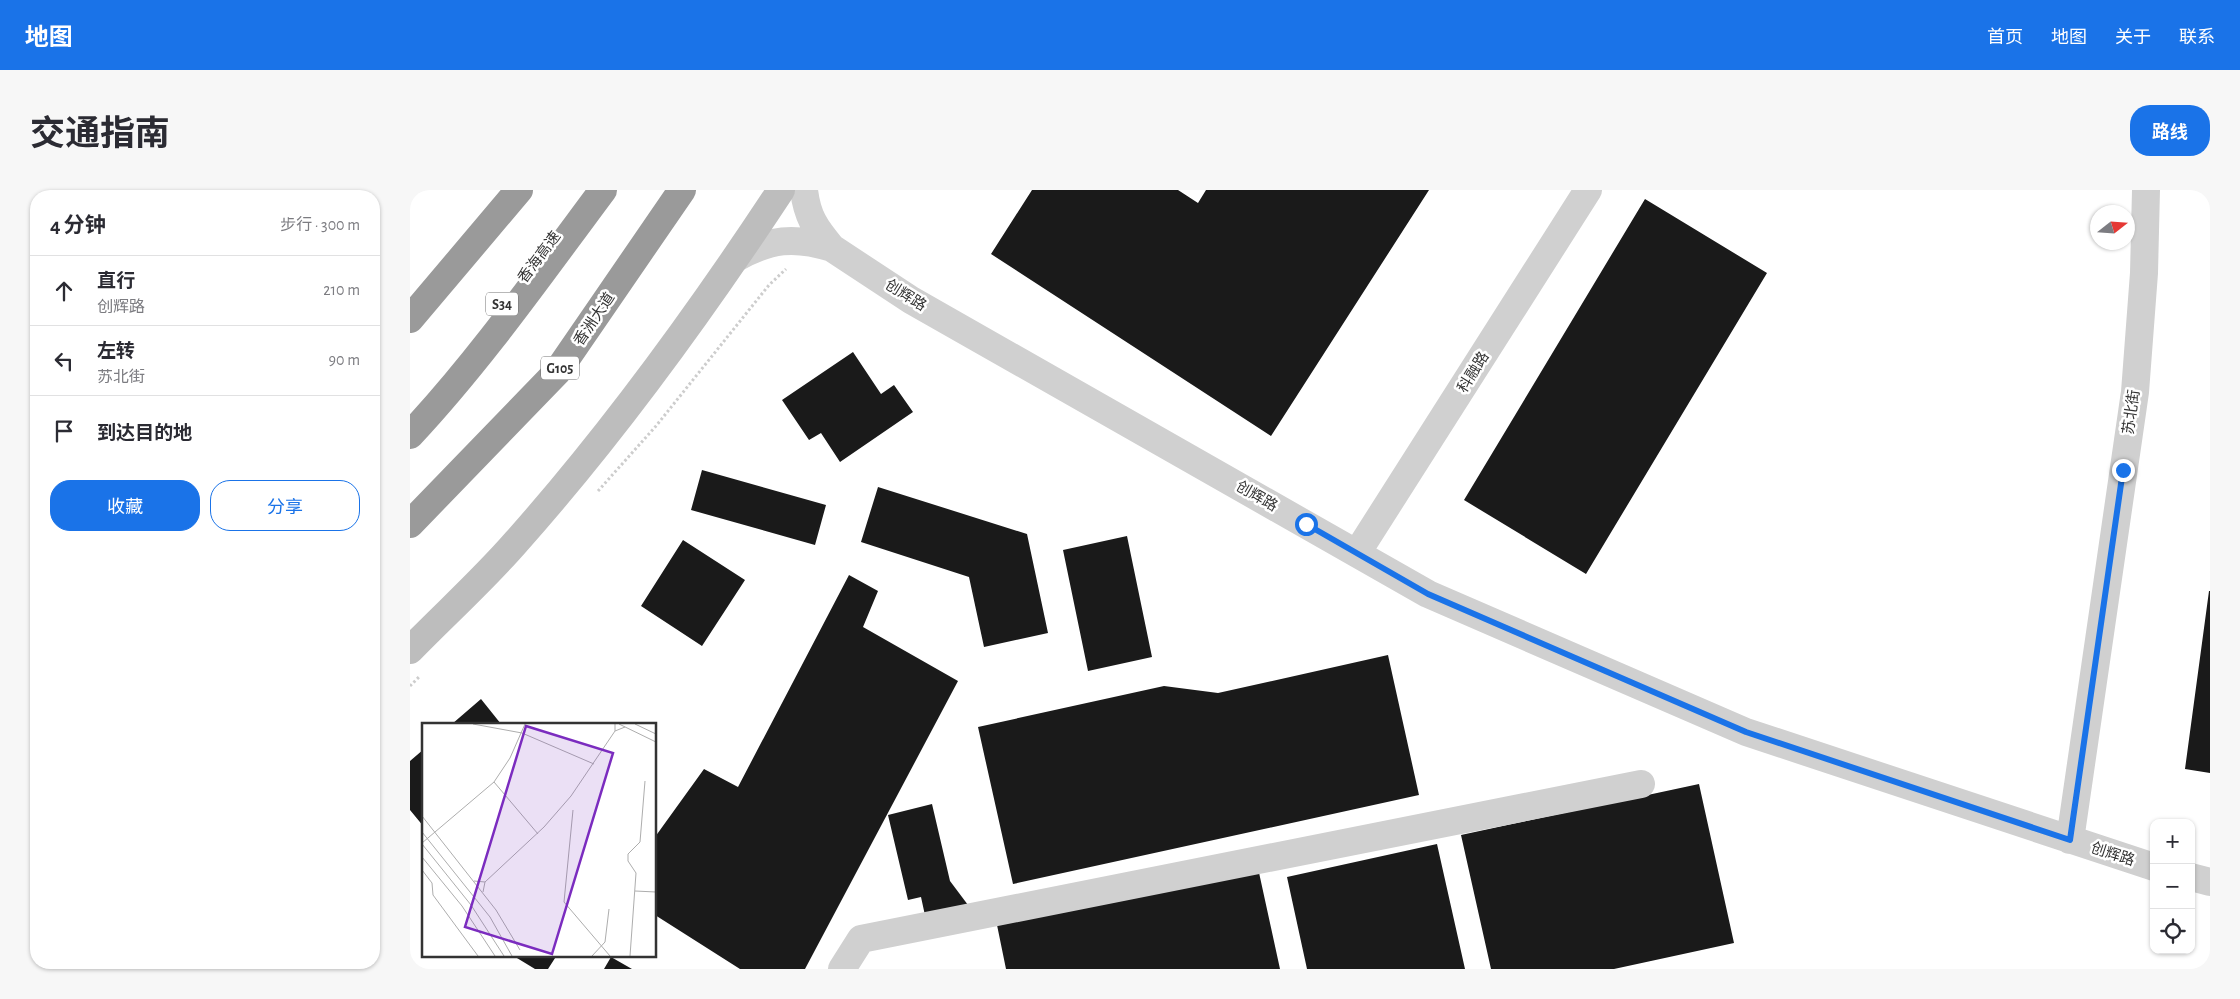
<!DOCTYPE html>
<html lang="zh">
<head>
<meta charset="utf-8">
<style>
  :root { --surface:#fff; --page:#f7f7f7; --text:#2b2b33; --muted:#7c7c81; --line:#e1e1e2; --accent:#1a73e8 }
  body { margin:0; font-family:"Alegreya Sans","Noto Sans SC",sans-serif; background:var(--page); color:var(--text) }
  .controls { position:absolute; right:15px; bottom:15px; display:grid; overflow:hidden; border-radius:10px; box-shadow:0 1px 4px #0004 }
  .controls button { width:45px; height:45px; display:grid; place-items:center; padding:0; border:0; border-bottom:1px solid var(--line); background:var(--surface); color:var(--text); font:25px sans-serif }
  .compass { position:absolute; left:1680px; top:15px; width:45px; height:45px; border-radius:50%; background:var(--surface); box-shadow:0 1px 4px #0004; rotate:73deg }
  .stop { position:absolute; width:15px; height:15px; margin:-11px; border:4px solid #1a73e8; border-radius:50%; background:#fff }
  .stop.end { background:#1a73e8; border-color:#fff; box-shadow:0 1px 5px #0008 }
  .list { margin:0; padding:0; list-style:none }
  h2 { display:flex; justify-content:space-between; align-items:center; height:65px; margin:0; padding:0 20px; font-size:21px }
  h2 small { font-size:16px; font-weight:400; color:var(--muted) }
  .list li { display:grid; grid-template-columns:32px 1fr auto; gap:15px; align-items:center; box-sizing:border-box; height:70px; padding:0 20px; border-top:1px solid var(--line) }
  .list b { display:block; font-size:19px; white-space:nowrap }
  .list p { margin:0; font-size:16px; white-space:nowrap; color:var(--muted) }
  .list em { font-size:16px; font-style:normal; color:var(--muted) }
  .actions { display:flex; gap:10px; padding:15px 20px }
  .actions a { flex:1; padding:11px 0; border:1px solid var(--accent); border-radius:20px; text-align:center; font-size:18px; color:var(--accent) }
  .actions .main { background:var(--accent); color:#fff }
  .icon { flex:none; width:28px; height:28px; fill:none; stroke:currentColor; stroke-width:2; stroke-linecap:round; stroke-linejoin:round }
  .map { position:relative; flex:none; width:1800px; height:779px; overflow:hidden; border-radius:20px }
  header { display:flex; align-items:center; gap:30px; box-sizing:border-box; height:70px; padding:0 25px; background:var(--accent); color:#fff }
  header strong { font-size:24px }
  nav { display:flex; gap:28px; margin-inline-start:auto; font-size:18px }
  .intro { display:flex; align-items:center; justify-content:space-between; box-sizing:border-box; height:120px; padding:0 30px }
  h1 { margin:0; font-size:35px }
  .button { padding:12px 22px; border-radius:20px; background:var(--accent); color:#fff; font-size:18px; font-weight:700 }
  main { display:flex; gap:30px; padding:0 30px }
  aside { flex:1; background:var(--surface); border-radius:20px; box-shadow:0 1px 4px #0004 }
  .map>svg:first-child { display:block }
</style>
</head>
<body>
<header>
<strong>地图</strong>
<nav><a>首页</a><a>地图</a><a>关于</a><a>联系</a></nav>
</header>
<div class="intro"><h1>交通指南</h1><a class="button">路线</a></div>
<main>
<aside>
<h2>4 分钟<small>步行 · 300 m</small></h2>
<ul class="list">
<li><svg class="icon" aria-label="ahead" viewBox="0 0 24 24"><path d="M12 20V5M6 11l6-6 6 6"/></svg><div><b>直行</b><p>创辉路</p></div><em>210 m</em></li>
<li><svg class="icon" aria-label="left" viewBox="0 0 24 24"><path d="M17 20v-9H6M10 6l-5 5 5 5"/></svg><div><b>左转</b><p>苏北街</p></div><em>90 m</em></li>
<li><svg class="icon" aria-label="arrive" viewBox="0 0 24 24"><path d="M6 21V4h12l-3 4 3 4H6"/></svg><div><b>到达目的地</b></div></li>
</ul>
<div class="actions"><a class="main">收藏</a><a>分享</a></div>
</aside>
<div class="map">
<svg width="1800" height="779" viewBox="0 0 1800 779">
  <rect width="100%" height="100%" fill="#fff"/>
  <path fill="#1a1a1a" d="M622 0H768L788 13 796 0H1019L861 246 581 64Z
    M1235 9 1357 83 1176 384 1054 310Z
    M443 162 471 204 484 195 503 222 430 272 411 243 399 250 372 210Z
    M292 280 416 315 405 355 281 320Z
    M468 297 617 344 638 443 574 457 559 387 451 352Z
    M717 346 742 467 678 481 653 360Z
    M273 350 335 390 292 456 231 416Z
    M439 385 468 401 453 437 548 491 395 779H330L245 725V647L294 579 328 597Z
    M1799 401H1800V583L1775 579Z
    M978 465 1009 605 603 694 568 537 754 496 808 503Z
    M71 509 91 534H42Z
    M14 559V637L0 620V571Z
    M1289 594 1324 753 1204 779H1081L1051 645Z
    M522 614 540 691 561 719 516 730 511 707 498 710 478 625Z
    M1027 654 1055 779H897L877 687Z
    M848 678 870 779H596L587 735Z
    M102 765H147L138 779H125Z
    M201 767 222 779H194Z"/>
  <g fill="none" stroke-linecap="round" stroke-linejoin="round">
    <path stroke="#cdcdcd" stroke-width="3" stroke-dasharray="2.5 2.5" stroke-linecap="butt" d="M188 301 246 236 359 95 376 79
      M0 496 10 486"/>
    <path stroke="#d0d0d0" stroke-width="28" d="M422 58 501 110 1018 404 1336 542 1744 677
      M326 68C360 49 384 46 422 58 405 38 397 26 394 0
      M947 363 1178 0
      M1660 650 1725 202 1734 83 1736 0
      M1781 687 1800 692
      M432 779 451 749 1231 594"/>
    <path stroke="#bdbdbd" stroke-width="28" d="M0 460C35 424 73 390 106 352 204 242 290 123 371 0"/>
    <path stroke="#9a9a9a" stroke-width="28" d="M0 129 109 0
      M0 245C71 169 131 83 193 0
      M0 334 147 182 272 0"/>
  </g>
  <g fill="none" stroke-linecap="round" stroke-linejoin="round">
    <path stroke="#1a73e8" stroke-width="6" d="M896 334 1018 404 1336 542 1660 650 1713 280"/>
  </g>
  <g text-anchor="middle" stroke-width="5" stroke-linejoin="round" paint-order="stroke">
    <g fill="#fff" stroke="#707070" stroke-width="1">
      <rect x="76" y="102.5" width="32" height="23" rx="4"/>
      <rect x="131" y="166.5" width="38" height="23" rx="4"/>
    </g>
    <g font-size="14" font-weight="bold" fill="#333">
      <text x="92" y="119">S34</text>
      <text x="150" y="183">G105</text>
    </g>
    <g font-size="15" fill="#333" stroke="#fff">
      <text transform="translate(129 67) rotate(-53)" y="5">香海高速</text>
      <text transform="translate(496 105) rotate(32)" y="5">创辉路</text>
      <text transform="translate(184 129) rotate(-56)" y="5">香洲大道</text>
      <text transform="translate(1063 182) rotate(-58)" y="5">科融路</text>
      <text transform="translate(1721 222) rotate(-82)" y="5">苏北街</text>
      <text transform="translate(847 306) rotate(30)" y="5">创辉路</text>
      <text transform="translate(1703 664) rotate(18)" y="5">创辉路</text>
    </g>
  </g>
  <g transform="translate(12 533)">
    <rect width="234" height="234" fill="#fff"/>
    <path fill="none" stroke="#adadad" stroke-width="1" d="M51 1 100 10 172 41M193 1V8L203 4M197 1 234 19M213 1 234 11M72 59 116 111M151 87 142 179 188 233M0 93 74 187 98 227M0 109 68 194 90 233M0 120 72 59 88 35 103 1M0 121 49 182 82 233M0 134 40 183 73 233M0 147 10 160 11 172 56 233M52 158 63 159 61 169M63 159 122 104 149 73 193 8M213 168 234 169M170 233 183 219 187 186M208 233 214 150 206 138V131L218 119 223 58"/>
    <path fill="#7b2cbf" fill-opacity="0.15" stroke="#7b2cbf" stroke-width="2.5" d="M104 3 191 30 130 231 43 204Z"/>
    <rect width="234" height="234" fill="none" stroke="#333" stroke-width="2.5"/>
  </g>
</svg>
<div class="controls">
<button>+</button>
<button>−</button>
<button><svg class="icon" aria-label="locate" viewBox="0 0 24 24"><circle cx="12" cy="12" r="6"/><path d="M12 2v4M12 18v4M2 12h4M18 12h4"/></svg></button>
</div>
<svg class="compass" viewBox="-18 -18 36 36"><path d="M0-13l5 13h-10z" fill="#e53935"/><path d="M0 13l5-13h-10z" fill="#7c7c81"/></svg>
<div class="stop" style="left:896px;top:334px"></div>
<div class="stop end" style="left:1713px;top:280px"></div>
</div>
</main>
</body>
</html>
